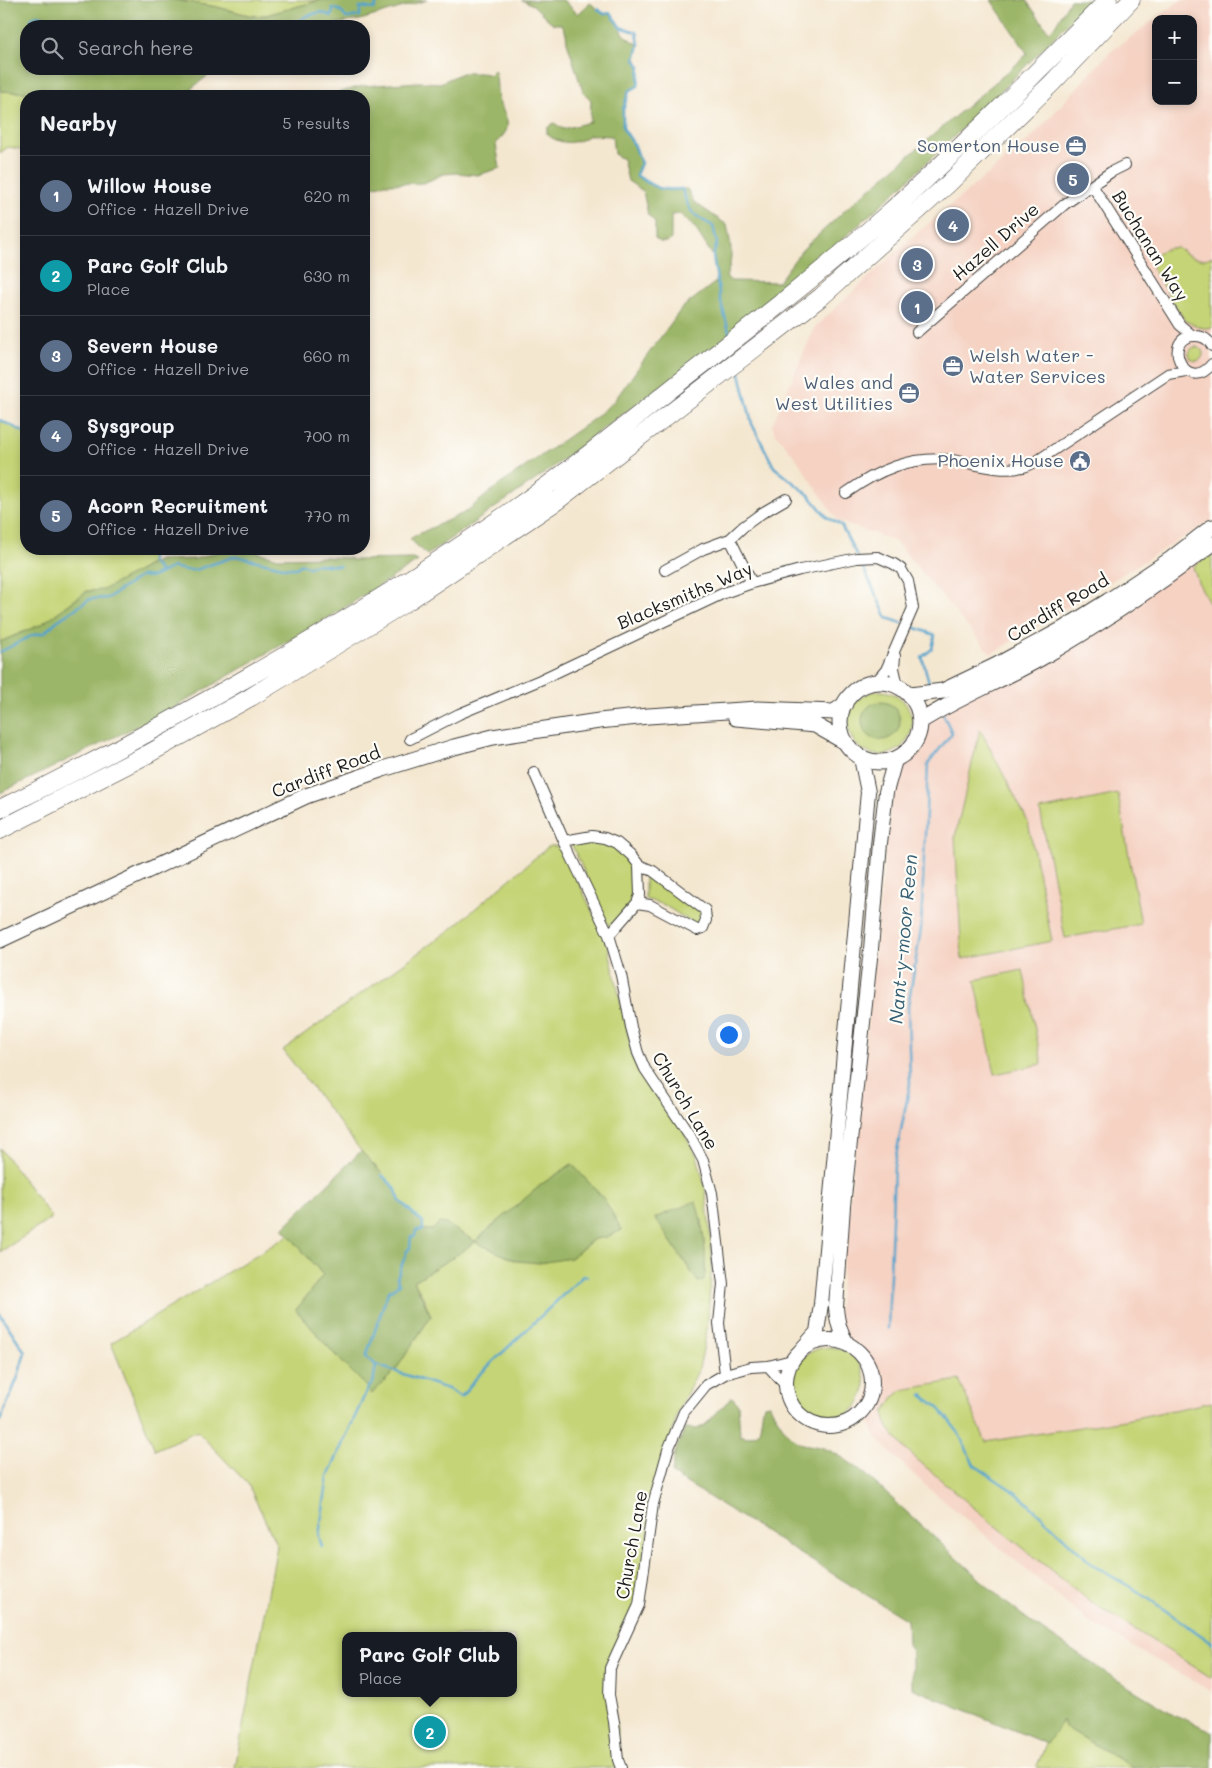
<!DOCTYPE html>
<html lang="en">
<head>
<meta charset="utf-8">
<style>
  :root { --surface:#171b24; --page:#242831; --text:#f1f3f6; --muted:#9ea1a6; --line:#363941; --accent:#0b8043 }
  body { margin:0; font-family:Mali,sans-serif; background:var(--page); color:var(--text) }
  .controls { position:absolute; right:15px; top:15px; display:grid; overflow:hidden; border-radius:10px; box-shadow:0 2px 8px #0003 }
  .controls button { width:45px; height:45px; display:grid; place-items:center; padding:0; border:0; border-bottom:1px solid var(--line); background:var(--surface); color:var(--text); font:25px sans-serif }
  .you { position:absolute; left:728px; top:1034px; width:18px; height:18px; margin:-12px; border:4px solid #fff; border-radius:50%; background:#1a73e8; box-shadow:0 0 0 8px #1a73e833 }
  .badge { display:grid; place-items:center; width:32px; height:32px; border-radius:50%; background:var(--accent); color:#fff; font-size:16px; font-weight:700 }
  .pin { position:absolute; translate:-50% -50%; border:2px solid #fff; box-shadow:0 1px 5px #0006 }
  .popup { position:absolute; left:342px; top:1632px; width:175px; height:65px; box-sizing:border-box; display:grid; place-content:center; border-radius:10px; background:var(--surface); filter:drop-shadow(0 1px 4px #0005); font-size:16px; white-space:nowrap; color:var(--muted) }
  .popup b { font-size:19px; color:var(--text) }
  .popup::after { content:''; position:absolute; left:50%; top:100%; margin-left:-10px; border:10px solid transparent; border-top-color:var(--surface) }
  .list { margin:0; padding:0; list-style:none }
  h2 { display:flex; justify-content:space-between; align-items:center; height:65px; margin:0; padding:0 20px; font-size:21px }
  h2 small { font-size:16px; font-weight:400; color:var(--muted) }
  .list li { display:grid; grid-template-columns:32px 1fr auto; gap:15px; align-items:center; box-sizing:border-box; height:80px; padding:0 20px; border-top:1px solid var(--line) }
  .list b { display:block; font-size:19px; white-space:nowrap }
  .list p { margin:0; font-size:16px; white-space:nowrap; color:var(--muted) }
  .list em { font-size:16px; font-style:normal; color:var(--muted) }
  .icon { flex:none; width:28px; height:28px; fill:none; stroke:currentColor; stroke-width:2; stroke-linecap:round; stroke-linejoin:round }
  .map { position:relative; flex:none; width:1212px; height:1768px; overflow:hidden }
  .search { position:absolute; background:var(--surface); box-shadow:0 2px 8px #0003; left:20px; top:20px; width:350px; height:55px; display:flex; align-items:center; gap:12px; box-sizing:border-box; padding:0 18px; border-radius:20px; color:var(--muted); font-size:19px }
  .panel { position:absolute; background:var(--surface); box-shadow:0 2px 8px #0003; left:20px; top:90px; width:350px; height:465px; border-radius:20px }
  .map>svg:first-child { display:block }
</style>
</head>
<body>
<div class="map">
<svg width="1212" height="1768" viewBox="0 0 1212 1768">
  <rect width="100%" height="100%" fill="#fdfcf7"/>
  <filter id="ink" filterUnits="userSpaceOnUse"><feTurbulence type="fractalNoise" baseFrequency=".02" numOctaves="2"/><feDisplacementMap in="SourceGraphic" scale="10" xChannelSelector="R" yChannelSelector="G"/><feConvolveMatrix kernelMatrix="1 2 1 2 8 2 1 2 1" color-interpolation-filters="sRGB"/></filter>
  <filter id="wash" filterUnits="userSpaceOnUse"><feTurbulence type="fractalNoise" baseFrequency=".0096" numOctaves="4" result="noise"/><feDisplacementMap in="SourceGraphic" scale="20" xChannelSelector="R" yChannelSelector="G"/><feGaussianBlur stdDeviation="1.12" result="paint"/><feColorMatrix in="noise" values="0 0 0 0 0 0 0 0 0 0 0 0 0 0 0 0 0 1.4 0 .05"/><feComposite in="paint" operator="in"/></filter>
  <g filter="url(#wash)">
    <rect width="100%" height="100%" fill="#f4e7d0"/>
    <path fill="#f5d2c2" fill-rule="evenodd" d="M1181 0H1212V520L991 654 895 541 838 521 796 458 775 433 772 425 815 327 909 240 1031 138 1109 53ZM1156 19H1193V101H1156Z
      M1212 544V1692L1086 1620 924 1484 888 1450 875 1435 864 1407 870 1393 871 1374 866 1361 856 1350 848 1345 837 1321 895 760 902 757 912 747 919 735 921 721Z"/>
    <path fill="#c4d476" stroke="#707849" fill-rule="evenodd" d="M175 0H321L266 15 252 16 217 7Z
      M0 91 55 94V96H26V150L8 147 0 153Z
      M1177 247C1187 255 1200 264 1212 256V328H1202L1185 321 1152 268C1149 252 1164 249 1177 247Z
      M1189 354a7 7 0 1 1 14 0a7 7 0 1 1-14 0Z
      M0 420 26 433V549H149L152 563 103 591H87L42 624 0 642Z
      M1212 553V608L1198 582 1193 567Z
      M848 723a32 32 0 1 1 64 0a32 32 0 1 1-64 0Z
      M980 729 1028 822 1052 941 962 959 955 837Z
      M1118 794 1141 924 1065 938 1040 810Z
      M583 840 610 842 634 861 638 889 634 904 609 927 572 845 573 842Z
      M549 846H556L561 848 574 872 608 946 633 1056 673 1114 697 1156 705 1186 710 1231 712 1261 707 1330 699 1369 678 1411 653 1504 639 1605 610 1668 621 1768H235L277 1546 248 1484 197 1431 155 1450 111 1343 289 1235 323 1275 296 1310 338 1358 368 1388 372 1394 395 1371 431 1316 424 1299 414 1281 458 1254 474 1241 432 1230H423V1223L400 1201 395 1188 361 1151 283 1050 450 930ZM572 1164 607 1237 594 1239 571 1258 517 1261 475 1242 542 1184ZM673 1211 702 1220 705 1272 698 1282 655 1218ZM346 1636H514V1693H346Z
      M648 872 702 911 705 918 697 926 664 905 645 899V874Z
      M1023 970 1042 1064 995 1074 975 980Z
      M0 1148 52 1218 0 1252Z
      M793 1383a36 36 0 1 1 72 0a36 36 0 1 1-72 0Z
      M959 1380 986 1442 1125 1420 1212 1402V1678L1091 1602 993 1524 907 1451 888 1428 884 1412 894 1397 902 1390Z
      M1063 1720 1065 1727 1134 1768H1036L1048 1740Z"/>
    <path fill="#9bb667" stroke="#5c6942" d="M0 0H175L217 7 252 16 266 15 321 0H427L360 20 322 26H26V69H216L182 96H55V94L0 91Z
      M522 0H563L578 14 590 3 604 14 611 13 626 37 639 45 636 58 640 67 638 86 629 92 623 110V128L635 146 641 163 636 175C658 190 661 191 687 189L694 202 727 225C731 244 734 258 726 277L731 281 778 282 802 250 852 204 1019 62 1027 53 991 0H1026L1049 32 1055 26 1070 0H1090C974 122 851 238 719 342 679 374 638 403 597 433 577 448 558 464 538 478 501 504 464 529 427 555L410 539 416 535 466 512 495 488 595 418 614 401 682 308 717 281 713 256 695 228 680 214 671 215V239L668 242H660L655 238V222L648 215 643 191 628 181 623 159 614 154 612 136 589 135C577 145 559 145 547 134V128L554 123 563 129 590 122 591 100 583 92 567 42 566 33 562 24H553L533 5Z
      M494 70C498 79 496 89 498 98 500 109 509 116 507 128 506 133 500 139 496 144L500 168 478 175 457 173 443 174 424 183 384 184 364 189V96H324L363 86 419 82 440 83 462 73H482L491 75Z
      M226 549H246L278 558 326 557 348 558 353 560 413 559 418 561 336 613 170 710 0 793V642L42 624 87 591 103 590 159 560 195 559Z
      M862 721a19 19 0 1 1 38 0a19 19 0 1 1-38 0Z
      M361 1151 395 1188 400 1201 423 1223V1230H432L439 1223 446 1224 475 1241 542 1184 572 1164 604 1199 622 1230 607 1237 594 1239 571 1258 539 1263 517 1261 475 1242 458 1254 414 1281 431 1316 395 1371 372 1394 368 1388 338 1358 296 1310 323 1275 283 1228Z
      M696 1201C703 1226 708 1255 704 1281L698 1282 655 1218Z
      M732 1397 738 1404 740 1435 747 1437 758 1433C762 1423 761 1414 764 1405L769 1404C777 1417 786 1436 800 1443 807 1446 816 1445 823 1448 838 1453 850 1463 863 1472L1005 1602 1043 1631 1117 1680 1175 1715 1212 1731V1768H1134L1065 1727 1063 1720 1047 1744 912 1688V1651L908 1645 907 1620 672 1474 675 1453 685 1428 697 1429 705 1425Z"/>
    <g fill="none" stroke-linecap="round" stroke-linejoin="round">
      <path stroke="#52a3cc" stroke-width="2.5" d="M598 9 604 14 611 13 620 27 637 32 639 45 635 59 640 67 638 86 629 91 623 110V128L635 146 641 163 636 175C655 188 659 191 682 189 689 212 692 215 713 226L717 243 713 256 720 298 730 335
        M31 19 37 15 44 17 50 26
        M292 26 306 16 321 12 332 16 333 8 341 11 346 18 360 16V7L374 9 379 0
        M739 369 752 424 774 467 809 495 827 517 841 525 857 556
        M0 420 26 433
        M149 549 152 563 161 572
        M860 561 887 618 902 623
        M908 625 935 635 932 649 922 657 930 686
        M0 652 33 635 44 633 57 621 90 599 108 598 141 576 152 577 173 567 185 570H195L236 556 287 568H296L302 564 309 567 316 564 340 566
        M0 1314 25 1352 18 1377 0 1421
        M888 1329 894 1166 910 1084 908 1006 921 929 928 764 952 733 943 714
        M376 1365 448 1389 461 1397 478 1376 583 1276H587
        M922 1395 940 1409 958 1432 974 1465 1019 1495 1094 1566 1139 1592 1212 1643
        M322 1547 319 1536 328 1476 368 1388 373 1383 376 1365 366 1357 388 1292 399 1284 397 1278 407 1251 410 1248 411 1236H415L416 1230H423V1223L400 1201 395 1188 382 1175"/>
    </g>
  </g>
  <g filter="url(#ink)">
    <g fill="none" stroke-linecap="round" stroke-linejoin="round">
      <g stroke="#3c3a37" stroke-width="12">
        <path id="street" d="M1092 185 1180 325 1193 336
          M917 332 1065 204 1111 172 1125 165
          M1212 346C1209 340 1203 336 1196 336 1159 335 1185 397 1212 364
          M846 493C878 470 910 456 951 460 973 463 1000 473 1023 467 1028 466 1033 463 1037 461L1168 374 1186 371
          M730 539 752 583
          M665 570 703 549 730 539 744 526 762 513 786 499
          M895 656 894 668 898 686
          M410 739 459 714 540 680 724 593 752 583 800 570 857 558 878 557 894 564 901 569 908 581 913 608 886 670 875 683
          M534 772 564 841 609 935 621 975 631 1027 638 1053 645 1069 690 1136 703 1160 712 1193 723 1284 719 1323 725 1374
          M564 841 592 836 605 838 617 843 631 855 639 865 640 895 637 903 609 935
          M637 903 650 905 697 930 703 928 706 920 705 910 653 871 639 865
          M768 1366 786 1386
          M621 1768 618 1760 614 1722 609 1695 610 1668 639 1605 653 1504 668 1450 684 1412 706 1385 725 1374 751 1367 768 1366 792 1360"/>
      </g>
      <g stroke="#3c3a37" stroke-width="16">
        <path id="secondary" d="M786 1383a43 43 0 1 1 86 0a43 43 0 1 1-86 0Z
          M848 1345C840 1332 837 1322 836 1307L843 1206 871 949 880 843 886 792 895 760
          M801 1350 817 1332 821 1304 868 792 861 758"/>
      </g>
      <g stroke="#3c3a37" stroke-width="17">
        <path id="primary" d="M840 722a40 40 0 1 1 80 0a40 40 0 1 1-80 0Z
          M910 695 943 691 995 666 1063 629 1108 601 1171 559 1212 527
          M736 718 815 725 845 742
          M921 721C959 697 1002 680 1041 658 1101 624 1157 585 1212 544
          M0 940 306 796 383 769 454 747 493 737 519 733 599 721 648 716 758 709 834 712 845 704"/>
      </g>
      <g stroke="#3c3a37" stroke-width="19">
        <path id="highway" d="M0 809C190 715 376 609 548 485 596 450 643 411 690 374 756 323 822 272 884 217 962 148 1035 74 1108 0
          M0 830 148 754 251 697 408 601 558 500 821 297 948 184 1052 83 1131 0"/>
      </g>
      <use href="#street" stroke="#fff" stroke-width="10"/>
      <use href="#secondary" stroke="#fff" stroke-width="14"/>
      <use href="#primary" stroke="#fff" stroke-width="15"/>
      <use href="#highway" stroke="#fff" stroke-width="18"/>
    </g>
  </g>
  <defs>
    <g id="office-disc" transform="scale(1.125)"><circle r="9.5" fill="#5c6f8a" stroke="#fdfcf7"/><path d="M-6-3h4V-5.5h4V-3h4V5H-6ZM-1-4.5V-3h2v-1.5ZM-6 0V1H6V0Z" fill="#fff"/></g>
    <g id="civic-disc" transform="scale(1.125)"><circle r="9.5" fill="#5c6f8a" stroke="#fdfcf7"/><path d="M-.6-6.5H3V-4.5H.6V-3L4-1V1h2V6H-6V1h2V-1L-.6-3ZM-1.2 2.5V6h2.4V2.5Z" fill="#fff"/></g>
  </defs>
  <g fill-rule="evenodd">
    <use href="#office-disc" x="1076" y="146"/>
    <use href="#office-disc" x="953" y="366"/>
    <use href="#office-disc" x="909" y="393"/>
    <use href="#civic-disc" x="1080" y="461"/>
  </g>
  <g text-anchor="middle" stroke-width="4.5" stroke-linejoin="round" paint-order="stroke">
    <g font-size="18" fill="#4e5e75" stroke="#fdfcf7" text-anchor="end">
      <text x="1060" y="152">Somerton House</text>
      <text x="969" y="362" text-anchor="start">Welsh Water -<tspan x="969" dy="21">Water Services</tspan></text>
      <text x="893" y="389">Wales and<tspan x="893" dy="21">West Utilities</tspan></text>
      <text x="1064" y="467">Phoenix House</text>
    </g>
    <g font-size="18" fill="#1c1c1c" stroke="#fdfcf7">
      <text transform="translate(996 242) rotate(-41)" y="6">Hazell Drive</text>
      <text transform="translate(1150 246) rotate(58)" y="6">Buchanan Way</text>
      <text transform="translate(685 596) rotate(-23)" y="6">Blacksmiths Way</text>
      <text transform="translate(1058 608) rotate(-31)" y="6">Cardiff Road</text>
      <text transform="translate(326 772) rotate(-21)" y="6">Cardiff Road</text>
      <text transform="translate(685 1101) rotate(59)" y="6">Church Lane</text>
      <text transform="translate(632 1545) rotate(-80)" y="6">Church Lane</text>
    </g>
    <g font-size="19" font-style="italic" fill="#376074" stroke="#fdfcf7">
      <text transform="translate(903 939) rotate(-85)" y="7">Nant-y-moor Reen</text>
    </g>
  </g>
</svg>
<div class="controls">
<button>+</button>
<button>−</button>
</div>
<div class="you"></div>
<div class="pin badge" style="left:917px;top:307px;background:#5c6f8a">1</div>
<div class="pin badge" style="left:430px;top:1732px;background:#0f9aa8">2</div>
<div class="popup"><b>Parc Golf Club</b>Place</div>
<div class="pin badge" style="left:917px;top:264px;background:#5c6f8a">3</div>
<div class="pin badge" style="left:953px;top:225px;background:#5c6f8a">4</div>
<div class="pin badge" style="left:1073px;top:179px;background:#5c6f8a">5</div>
<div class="search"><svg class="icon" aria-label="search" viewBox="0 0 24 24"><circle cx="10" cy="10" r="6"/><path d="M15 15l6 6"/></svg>Search here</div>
<section class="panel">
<h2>Nearby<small>5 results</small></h2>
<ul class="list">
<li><span class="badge" style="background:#5c6f8a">1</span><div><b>Willow House</b><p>Office · Hazell Drive</p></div><em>620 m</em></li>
<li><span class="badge" style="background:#0f9aa8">2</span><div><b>Parc Golf Club</b><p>Place</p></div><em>630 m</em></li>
<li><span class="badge" style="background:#5c6f8a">3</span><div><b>Severn House</b><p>Office · Hazell Drive</p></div><em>660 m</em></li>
<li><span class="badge" style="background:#5c6f8a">4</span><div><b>Sysgroup</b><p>Office · Hazell Drive</p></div><em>700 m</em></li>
<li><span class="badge" style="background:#5c6f8a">5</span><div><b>Acorn Recruitment</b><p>Office · Hazell Drive</p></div><em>770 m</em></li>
</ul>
</section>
</div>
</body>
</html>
